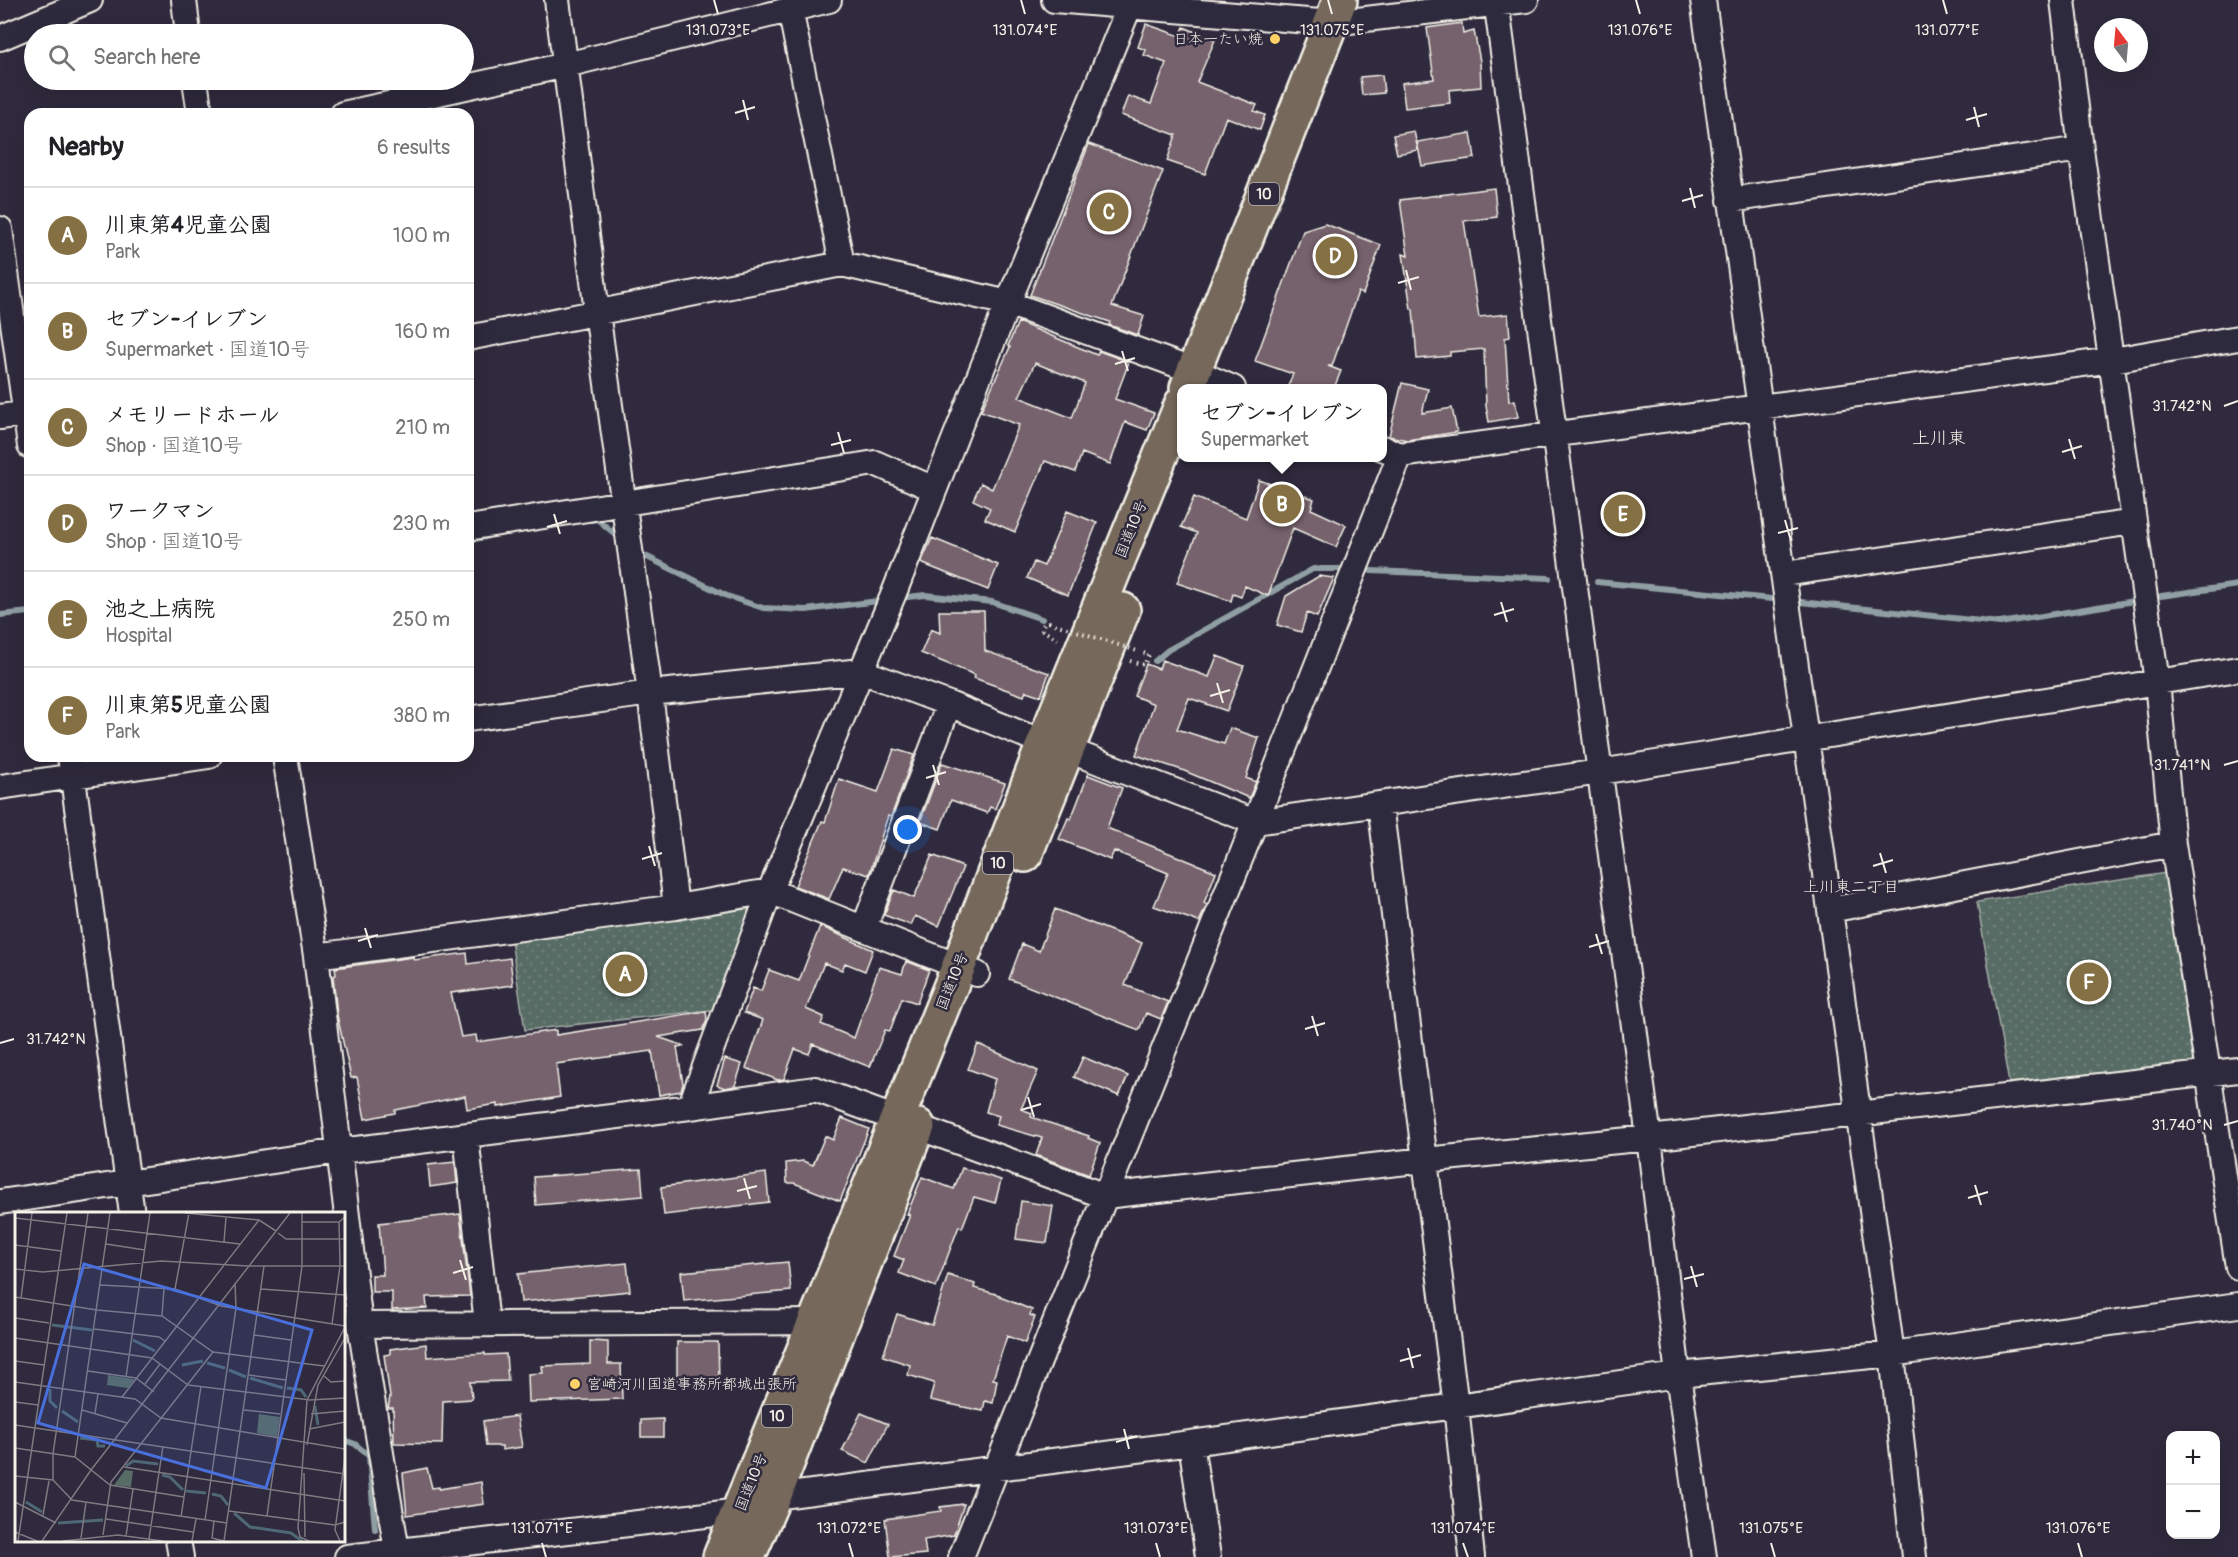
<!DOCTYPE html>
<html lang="en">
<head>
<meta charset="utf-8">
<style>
  :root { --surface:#fff; --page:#f2f2f2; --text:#202124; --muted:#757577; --line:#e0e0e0; --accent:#847042 }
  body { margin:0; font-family:Pangolin,"Klee One",sans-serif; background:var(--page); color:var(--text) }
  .controls { position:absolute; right:18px; bottom:18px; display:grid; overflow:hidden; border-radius:12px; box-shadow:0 6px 24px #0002 }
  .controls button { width:54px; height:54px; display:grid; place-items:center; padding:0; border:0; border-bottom:2px solid var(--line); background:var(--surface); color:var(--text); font:30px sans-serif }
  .compass { position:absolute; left:2094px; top:18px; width:54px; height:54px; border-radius:50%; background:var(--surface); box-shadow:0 6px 24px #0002; rotate:344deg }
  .you { position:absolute; left:908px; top:830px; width:21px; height:21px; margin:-15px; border:4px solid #fff; border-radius:50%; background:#1a73e8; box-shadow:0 0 0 9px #1a73e833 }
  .badge { display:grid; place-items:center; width:39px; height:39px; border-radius:50%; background:var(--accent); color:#fff; font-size:20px; font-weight:700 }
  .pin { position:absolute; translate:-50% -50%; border:3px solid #fff; box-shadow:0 2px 6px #0006 }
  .popup { position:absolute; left:1177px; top:384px; width:210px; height:78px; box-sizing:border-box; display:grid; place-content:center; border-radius:12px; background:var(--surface); filter:drop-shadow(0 2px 4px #0005); font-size:20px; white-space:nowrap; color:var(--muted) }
  .popup b { font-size:22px; color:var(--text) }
  .popup::after { content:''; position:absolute; left:50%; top:100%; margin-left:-12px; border:12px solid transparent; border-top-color:var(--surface) }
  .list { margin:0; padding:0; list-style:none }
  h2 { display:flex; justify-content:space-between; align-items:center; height:78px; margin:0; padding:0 24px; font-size:26px }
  h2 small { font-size:20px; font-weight:400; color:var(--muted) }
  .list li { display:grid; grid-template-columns:39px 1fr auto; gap:18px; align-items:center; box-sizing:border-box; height:96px; padding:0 24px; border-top:2px solid var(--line) }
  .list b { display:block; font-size:22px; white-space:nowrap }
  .list p { margin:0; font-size:20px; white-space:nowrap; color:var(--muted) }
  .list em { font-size:20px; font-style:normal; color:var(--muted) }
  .icon { flex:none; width:33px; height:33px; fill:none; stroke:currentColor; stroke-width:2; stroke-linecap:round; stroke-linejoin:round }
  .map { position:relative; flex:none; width:2238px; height:1557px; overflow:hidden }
  .search { position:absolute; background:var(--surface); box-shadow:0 6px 24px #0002; left:24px; top:24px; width:450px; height:66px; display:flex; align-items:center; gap:15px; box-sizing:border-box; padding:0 21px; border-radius:33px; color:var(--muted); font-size:22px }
  .panel { position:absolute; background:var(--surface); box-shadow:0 6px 24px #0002; left:24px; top:108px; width:450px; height:654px; border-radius:18px }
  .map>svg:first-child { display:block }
</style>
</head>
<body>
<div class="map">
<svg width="2238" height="1557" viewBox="0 0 2238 1557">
  <defs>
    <pattern id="green-dots" width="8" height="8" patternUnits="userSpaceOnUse" patternTransform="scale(1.5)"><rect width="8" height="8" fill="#586c66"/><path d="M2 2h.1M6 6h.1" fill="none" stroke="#71817c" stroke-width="1.8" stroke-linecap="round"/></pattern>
  </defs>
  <rect width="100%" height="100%" fill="#2f2a3d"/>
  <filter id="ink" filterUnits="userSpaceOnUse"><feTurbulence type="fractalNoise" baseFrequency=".0167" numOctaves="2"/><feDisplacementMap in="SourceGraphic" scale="12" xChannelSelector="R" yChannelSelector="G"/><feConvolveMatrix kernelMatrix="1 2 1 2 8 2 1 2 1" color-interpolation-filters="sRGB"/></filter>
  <g filter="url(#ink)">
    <path fill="url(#green-dots)" stroke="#a6aea7" stroke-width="1.5" d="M2172 872 2198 1062 2009 1083 1977 902Z
      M746 909 756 916 720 1009 525 1030 511 940Z"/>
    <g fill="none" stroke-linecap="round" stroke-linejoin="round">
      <path stroke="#909fa4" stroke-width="6" d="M591 520 597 519 621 539
        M468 540 486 537
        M639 553 727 596 763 608 806 610 886 600
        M1371 571 1549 578
        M1597 582 1772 599
        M2161 596 2238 585
        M899 598 925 595 992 602 1042 619
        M1800 602 2000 623 2134 601
        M0 615 30 612
        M1155 661 1168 650 1313 569H1340
        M344 1440 355 1444 369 1456 375 1529"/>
    </g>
    <path fill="#76626c" stroke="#f4f1e8" stroke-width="1.5" fill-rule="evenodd" d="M1462 23 1463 34 1474 31 1480 61 1481 87 1449 90 1450 103 1405 108 1402 83 1434 79 1427 28Z
      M1146 24 1180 36 1184 27 1215 40 1197 82 1257 105 1254 111 1265 115 1260 130 1226 117 1205 174 1167 161 1176 135 1121 115 1128 96 1151 104 1166 63 1144 55 1146 50 1138 47Z
      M1382 75 1384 93 1362 95 1360 77Z
      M1414 131 1418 150 1397 154 1393 135Z
      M1471 133 1475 158 1422 166 1417 142Z
      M1089 144 1163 171 1112 306 1144 316 1138 335 1109 325 1110 322 1030 295Z
      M1494 188 1497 217 1464 221 1479 317 1508 314 1510 337 1505 338 1509 401 1515 400 1518 417 1489 422 1486 406 1484 349 1450 352V356L1417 359 1413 309H1411L1403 254 1408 256 1400 200Z
      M1325 224 1381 245 1363 294 1358 292 1332 366H1328L1341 371 1334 388H1287L1293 374 1255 361 1303 231Z
      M1018 322 1097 355 1099 351 1129 362 1115 399 1154 413 1147 430 1125 422 1110 464 1082 453 1075 472 1045 461 1015 532 985 519 990 508 973 500 981 483 992 489 1019 425 981 411 1010 347 1008 346ZM1035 363 1085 383 1072 418 1019 397Z
      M1402 383 1428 389 1422 413 1452 408 1457 432 1407 440 1389 436Z
      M1259 480 1314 499 1311 509 1346 525 1336 547 1293 528 1268 596 1245 586 1241 597 1233 594 1231 601 1177 583 1197 533 1181 527 1194 497 1246 518Z
      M1067 511 1097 523 1068 595 1027 578 1034 562 1044 566Z
      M932 538 998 565 988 590 921 563Z
      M1319 576 1334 578 1317 617 1307 613 1301 632 1277 625 1286 596Z
      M939 611H984L985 651 1049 673 1041 696 1026 691 1024 696 974 678 975 675 921 653 931 629 940 633Z
      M1217 656 1244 666 1227 711 1189 698 1177 729 1224 744 1230 728 1259 738 1246 778 1256 782 1249 798 1182 770 1136 755 1154 704 1134 696 1146 664 1159 669 1162 660 1209 677Z
      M894 749 914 755 891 817 888 816 869 875 843 867 829 899 795 886 822 821 825 822 839 779 878 792Z
      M942 763 1005 783 995 809 990 807 987 813 951 800 940 829 920 822Z
      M1088 775 1122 788 1107 828 1216 872 1204 903 1207 905 1199 922 1154 906 1168 873 1114 851 1110 860 1059 839 1068 818 1071 819Z
      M932 855 963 867 939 926 915 916 911 925 884 915 894 890 914 898Z
      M1055 909 1142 943 1125 985 1168 1002 1161 1019 1146 1013 1139 1030 1009 979 1022 944 1039 951Z
      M820 926 873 950 865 971 845 963 842 970 824 963 806 1009 824 1017 821 1024 854 1038 879 967 902 974 906 961 929 970 917 1003 902 998 890 1031 885 1030 870 1067 813 1044 809 1054 795 1049 784 1079 778 1080 746 1068 763 1020 744 1013 753 988 761 991 769 970 799 981Z
      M467 953 468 964 510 958 513 985 451 993 461 1037 476 1035 477 1042 556 1030V1035L706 1011 707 1020 703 1030 658 1037 684 1046 677 1047 683 1084 681 1091 659 1095 652 1051 556 1064 560 1097 498 1107V1104L467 1109 465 1096 395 1110V1113L365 1119 357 1077 351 1078 337 1015 333 976 336 975 335 968 413 957 414 960Z
      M978 1044 1038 1071 1021 1109 1032 1113 1031 1117 1089 1136 1088 1138 1100 1143 1089 1175 1036 1155 1042 1138 996 1125 999 1116 986 1112 995 1079 968 1069Z
      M1083 1057 1128 1076 1119 1096 1074 1077Z
      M725 1059 742 1064 735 1086 725 1088 717 1085Z
      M842 1118 869 1129 840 1201 794 1183H787L786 1163 803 1161 813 1165 825 1136 833 1140Z
      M455 1162 457 1183 430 1187 428 1165Z
      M962 1168 1001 1180 995 1203 974 1197 962 1228 959 1226 936 1287 899 1273 904 1260 894 1256 910 1215 907 1214 922 1177 954 1189Z
      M641 1169 643 1196 536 1205 534 1177Z
      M766 1173 769 1202 664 1215 661 1187Z
      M1021 1201 1053 1206 1047 1243 1016 1239Z
      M460 1214 470 1296 426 1297 427 1308 392 1310V1292H372V1275H383L379 1223Z
      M788 1262 791 1291 684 1301 681 1272Z
      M627 1263 630 1291 521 1302 518 1274Z
      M948 1275 975 1284 974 1288 1000 1295V1297L1032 1310 1030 1315 1035 1317 1025 1343 1007 1336 993 1379 997 1380 993 1403 985 1401 983 1411 930 1400 934 1383 908 1375 910 1365 883 1356 897 1314 932 1325Z
      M590 1341 608 1342V1364H621L622 1399 529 1402 528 1374 543 1373 542 1366 590 1364Z
      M677 1342H718L719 1380 677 1381Z
      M426 1344 427 1357 485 1353V1355L506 1354 508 1381 470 1382 472 1399 443 1401 442 1444 394 1443 393 1408H388L390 1397 384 1355 390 1354V1349Z
      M861 1413 888 1424 868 1463 842 1451Z
      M517 1416 522 1447 502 1450V1446H486L483 1421Z
      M663 1419V1437H641V1420Z
      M427 1468 432 1488 439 1487V1489L481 1482 484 1504 407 1515 403 1473Z
      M964 1504 954 1535 924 1540 926 1554 890 1557 885 1519 941 1511 940 1507Z"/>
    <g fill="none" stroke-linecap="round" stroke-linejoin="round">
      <g stroke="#f4f1e8" stroke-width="28">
        <path id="minor" d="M184 0 188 34
          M557 0 597 312 650 693 676 907
          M1054 0 1332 23 1526 0
          M1496 0 1649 1138 1678 1375 1704 1557
          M1703 0 1892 1354 1914 1557
          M2063 0 2081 149 2157 682 2173 844 2238 1267
          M790 9 842 264
          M0 38 90 0
          M195 80 200 114
          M343 114 566 65 829 0
          M1730 200 2081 149
          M0 229 30 446
          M468 338 842 264 1008 303 1194 371 1233 388
          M0 417 30 413
          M1382 448 1400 455 2113 360 2238 338
          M468 528 875 463 934 489
          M1784 574 2134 522
          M468 719 650 693 861 671 949 704 1044 743 1068 750 1255 822 1600 772 2238 669
          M70 756 132 1214
          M285 756 316 956 360 1325 398 1557
          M0 787 209 756
          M1380 804 1456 1406 1472 1557
          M1830 910 2173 844
          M864 928 949 704
          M316 956 676 907 770 891 977 974
          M690 1107 770 891 894 593 1008 303 1132 0
          M466 1136 487 1324
          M0 1202 340 1151 690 1107 815 1089 1105 1196 1425 1160 1649 1138 2238 1070
          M360 1325 815 1322
          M1191 1443 1208 1557
          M178 1540 181 1557
          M347 1557 740 1511 774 1497 1191 1443 1678 1375 1892 1354 2238 1305
          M961 1557 1255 822 1400 455"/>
      </g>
      <g stroke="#f4f1e8" stroke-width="38">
        <path id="highway" d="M1187 388 1340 0
          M1025 855 1123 610
          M720 1557 958 968 1044 743 1182 403
          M748 1557 774 1497 918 1126"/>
      </g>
      <path stroke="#f4f1e8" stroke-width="4" stroke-dasharray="1.5 4.5" stroke-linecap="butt" d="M1049 622 1044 623 1042 630 1058 639
        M1130 661 1144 665 1149 655 1140 652"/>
      <use href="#minor" stroke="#2f2a3d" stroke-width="24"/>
      <use href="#highway" stroke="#76695c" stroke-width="33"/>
      <path stroke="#f4f1e8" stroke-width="4" stroke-dasharray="1.5 4.5" stroke-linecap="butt" d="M1049 622 1140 652"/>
    </g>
  </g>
  <path fill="none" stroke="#f4f1e8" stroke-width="2" d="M714 0 718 14M1021 0 1025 14M1328 0 1332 14M1636 0 1640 14M1943 0 1947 14M743 100 748 120M1974 107 1979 127M735 113 755 107M1966 120 1987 114M1690 188 1695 208M1682 201 1703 195M1406 270 1411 290M1398 283 1419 277M1122 351 1128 371M1115 364 1135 358M2224 406 2238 401M838 432 844 453M2069 439 2075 459M831 445 851 440M2062 452 2082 446M554 514 560 534M1785 520 1791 541M547 527 567 521M1778 533 1798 528M1501 602 1507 622M1494 615 1514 609M1217 683 1223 703M1210 696 1230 690M933 765 939 785M2224 765 2238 761M926 778 946 772M649 846 655 866M1880 853 1886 873M642 859 662 853M1873 866 1893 860M365 928 371 948M1596 934 1602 954M358 941 378 935M1589 947 1609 941M1312 1016 1318 1036M1305 1029 1325 1023M0 1043 14 1039M1028 1097 1034 1117M1021 1110 1041 1104M2224 1125 2238 1121M744 1178 750 1199M1975 1185 1981 1205M737 1191 757 1186M1968 1198 1988 1192M460 1260 466 1280M1691 1266 1697 1287M453 1273 473 1267M1684 1279 1704 1274M1408 1348 1413 1368M1400 1361 1421 1355M1124 1429 1129 1449M1116 1442 1137 1436M542 1543 546 1557M849 1543 853 1557M1156 1543 1160 1557M1463 1543 1468 1557M1771 1543 1775 1557M2078 1543 2082 1557"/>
  <g fill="#ffd166" stroke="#2f2a3d" stroke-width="2">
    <circle cx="1275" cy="39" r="6"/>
    <circle cx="575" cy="1384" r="6"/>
  </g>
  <g text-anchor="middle" stroke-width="5" stroke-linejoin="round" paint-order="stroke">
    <g fill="#2f2a3d" stroke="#b9b5b5" stroke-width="1.5">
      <rect x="1249" y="183" width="30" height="22" rx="4.5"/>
      <rect x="983" y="852" width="30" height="22" rx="4.5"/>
      <rect x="762" y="1405" width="30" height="22" rx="4.5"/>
    </g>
    <g font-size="14" font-weight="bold" fill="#f4f1e8">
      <text x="1264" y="199">10</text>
      <text x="998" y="868">10</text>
      <text x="777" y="1421">10</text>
    </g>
    <g font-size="15" fill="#f4f1e8" stroke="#2f2a3d" text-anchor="end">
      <text x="1263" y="44">日本一たい焼</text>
      <text x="587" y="1389" text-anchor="start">宮崎河川国道事務所都城出張所</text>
    </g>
    <g font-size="15" fill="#f4f1e8" stroke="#2f2a3d">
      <text transform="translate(1131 529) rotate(-68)" y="5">国道10号</text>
      <text transform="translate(952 981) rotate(-68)" y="5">国道10号</text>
      <text transform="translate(751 1482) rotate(-68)" y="5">国道10号</text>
    </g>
    <g font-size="16" fill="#f4f1e8" stroke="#2f2a3d">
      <text x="1851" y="892">上川東二丁目</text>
    </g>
    <g font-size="18" fill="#f4f1e8" stroke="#2f2a3d">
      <text x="1939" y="444">上川東</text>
    </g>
  </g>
  <g transform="translate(15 1212)">
    <rect width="330" height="330" fill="#2f2a3d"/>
    <path d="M93 163 118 167 119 168 113 176 92 173ZM244 202 265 205 262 225 242 221ZM110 258 118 259 116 275 99 273Z" fill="#586c66"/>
    <path fill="none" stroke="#4e6876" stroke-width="3" d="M37 113 77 118M118 128 140 139M192 151 210 156M167 153 188 149M214 158 231 165M235 166 268 176M272 176 286 178 291 185M35 177V189L42 196M300 194 303 213M47 199 63 210M65 226 82 228 83 234H90M111 254 118 249 143 252M147 263 155 265 168 278M171 279 191 281M197 282 206 284 213 293M11 290 27 300M219 301 235 315 276 321 287 329M43 311 88 308"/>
    <path fill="none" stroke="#7e7a81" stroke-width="1.5" d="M73 1 38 242V268L57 288 212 311M170 1 244 8 261 19M0 6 225 32M287 10H324L330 5M263 21 271 27H330M209 30 211 5M91 32 130 38M0 33 46 39M0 57 28 60 146 49 233 54H330M85 73 160 77 206 94 330 114M160 77 174 1M246 77 330 83M0 85 82 98 147 104 198 140 309 154M6 86 17 1M147 104 149 76M0 106 34 111M317 112 325 54 324 10M79 117 144 125 150 129M239 123 276 128M0 126 137 146 173 173 295 188 330 186M0 149 29 153M73 159 121 166 139 180M234 163 271 168M309 164 316 170 330 169M111 165 135 1M0 170 120 187 146 206 330 237M130 172 145 152M107 185 244 8M0 190 23 193M67 198 112 211M229 198 265 202M80 201 83 182M296 202 330 199M0 213 330 262M294 217 330 210M292 233 303 173 330 126M0 236 60 245 95 273 169 285M60 245 95 1M109 255 330 289M289 261 290 325M0 264 38 268M0 290 41 311M214 299 320 313 330 310M28 303 34 269M252 304 287 54V1M166 305 186 174M91 307 178 320M190 308 221 96 220 71M199 309 197 326 209 329M0 320 22 329M88 323 96 270 198 140M111 324 118 277M66 326 71 290M134 327 148 234M3 329 52 1M27 329 76 258 275 1M48 329 103 323 148 329M177 329 181 307M209 329 249 54M294 329 285 325 283 316 292 188 330 115M325 329 320 318 330 245"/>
    <path fill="#486fdb" fill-opacity="0.15" stroke="#486fdb" stroke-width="3" d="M69 52 297 118 251 276 23 211Z"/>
    <rect width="330" height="330" fill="none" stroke="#f4f1e8" stroke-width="3"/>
  </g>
  <g font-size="15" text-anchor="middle" fill="#f4f1e8" stroke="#2f2a3d" stroke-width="5" stroke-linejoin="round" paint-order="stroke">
    <text x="718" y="35">131.073°E</text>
    <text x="1025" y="35">131.074°E</text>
    <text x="1332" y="35">131.075°E</text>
    <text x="1640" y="35">131.076°E</text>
    <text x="1947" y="35">131.077°E</text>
    <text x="2182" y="411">31.742°N</text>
    <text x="2182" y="770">31.741°N</text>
    <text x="56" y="1044">31.742°N</text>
    <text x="2182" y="1130">31.740°N</text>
    <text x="542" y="1533">131.071°E</text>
    <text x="849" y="1533">131.072°E</text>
    <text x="1156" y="1533">131.073°E</text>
    <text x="1463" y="1533">131.074°E</text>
    <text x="1771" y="1533">131.075°E</text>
    <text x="2078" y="1533">131.076°E</text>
  </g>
</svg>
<div class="controls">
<button>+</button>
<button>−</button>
</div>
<svg class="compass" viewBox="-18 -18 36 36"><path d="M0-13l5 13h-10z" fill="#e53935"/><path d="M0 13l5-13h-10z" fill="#757577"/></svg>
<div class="you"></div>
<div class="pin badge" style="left:625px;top:974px">A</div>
<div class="pin badge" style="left:1282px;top:504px">B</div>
<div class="popup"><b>セブン-イレブン</b>Supermarket</div>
<div class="pin badge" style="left:1109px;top:212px">C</div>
<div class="pin badge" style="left:1335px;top:256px">D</div>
<div class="pin badge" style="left:1623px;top:514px">E</div>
<div class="pin badge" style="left:2089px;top:982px">F</div>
<div class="search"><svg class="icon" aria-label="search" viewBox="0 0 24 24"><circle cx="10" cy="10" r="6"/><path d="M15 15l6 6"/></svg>Search here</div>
<section class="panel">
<h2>Nearby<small>6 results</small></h2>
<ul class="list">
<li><span class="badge">A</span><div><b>川東第4児童公園</b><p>Park</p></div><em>100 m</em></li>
<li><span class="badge">B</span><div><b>セブン-イレブン</b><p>Supermarket · 国道10号</p></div><em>160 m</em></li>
<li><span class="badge">C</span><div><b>メモリードホール</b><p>Shop · 国道10号</p></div><em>210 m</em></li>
<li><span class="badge">D</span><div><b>ワークマン</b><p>Shop · 国道10号</p></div><em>230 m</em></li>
<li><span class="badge">E</span><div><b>池之上病院</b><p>Hospital</p></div><em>250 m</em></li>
<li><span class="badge">F</span><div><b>川東第5児童公園</b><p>Park</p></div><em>380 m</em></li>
</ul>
</section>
</div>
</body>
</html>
